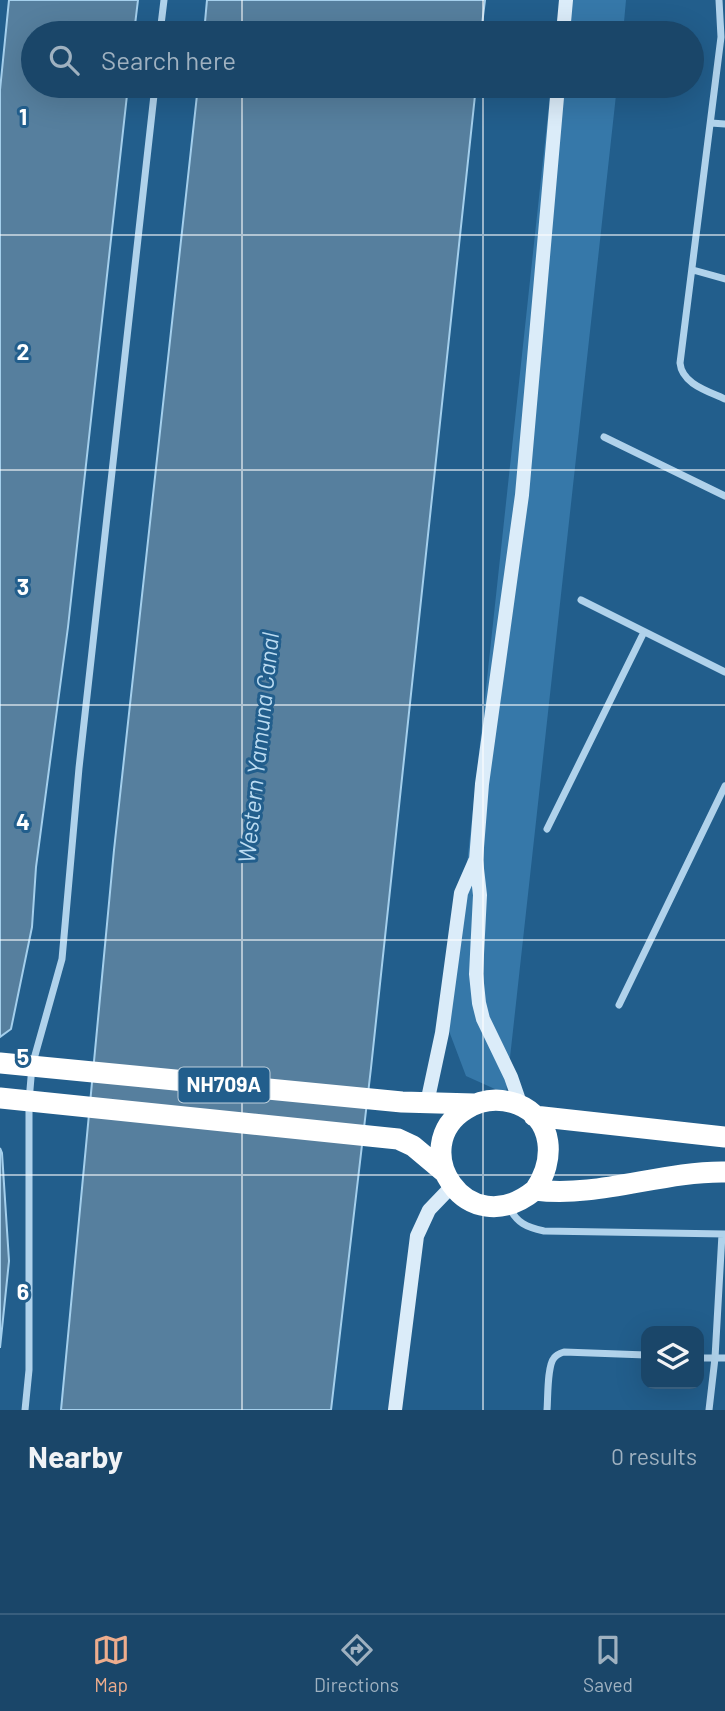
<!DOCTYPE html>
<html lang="en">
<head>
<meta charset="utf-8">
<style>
  :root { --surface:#1a4669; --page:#234d6f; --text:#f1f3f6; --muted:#9fb1c0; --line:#385e7d; --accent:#eead8d }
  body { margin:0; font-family:Barlow,sans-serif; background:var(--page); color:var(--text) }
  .controls { position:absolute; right:21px; bottom:21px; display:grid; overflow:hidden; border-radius:14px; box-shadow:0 7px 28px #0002 }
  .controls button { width:63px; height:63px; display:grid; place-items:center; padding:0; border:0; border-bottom:2px solid var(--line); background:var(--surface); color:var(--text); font:35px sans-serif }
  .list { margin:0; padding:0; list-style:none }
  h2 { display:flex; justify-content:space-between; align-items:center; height:91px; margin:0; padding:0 28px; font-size:30px }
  h2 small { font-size:23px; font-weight:400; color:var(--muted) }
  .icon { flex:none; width:38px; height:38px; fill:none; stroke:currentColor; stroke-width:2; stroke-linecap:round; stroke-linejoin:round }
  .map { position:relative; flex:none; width:725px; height:1410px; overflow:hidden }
  .search { position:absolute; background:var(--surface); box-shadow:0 7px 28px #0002; left:21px; right:21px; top:21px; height:77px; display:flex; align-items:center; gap:18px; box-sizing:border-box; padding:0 24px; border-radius:38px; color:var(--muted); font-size:26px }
  .sheet { height:203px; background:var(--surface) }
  nav { display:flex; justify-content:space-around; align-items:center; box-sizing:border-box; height:98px; border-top:2px solid var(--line); background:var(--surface); font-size:19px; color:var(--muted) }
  nav a { display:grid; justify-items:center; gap:4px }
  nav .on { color:var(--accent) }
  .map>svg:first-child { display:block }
</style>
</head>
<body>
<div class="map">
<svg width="725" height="1410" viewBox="0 0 725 1410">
  <rect width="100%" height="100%" fill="#225e8c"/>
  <path fill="#3678a9" d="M560 0H626L623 33H556Z
    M551 86H617L506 1094 466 1076 449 1031Z"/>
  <path fill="#567f9e" stroke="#a4cfec" stroke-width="2" d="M9 0H138L134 33H33V86H128L68 627 36 867 32 927 11 1029 0 1037V90Z
    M207 0H485L481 33H204Z
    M198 86H476L371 1068 331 1410H61L114 850Z
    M0 1148 2 1153 9 1261 0 1348Z"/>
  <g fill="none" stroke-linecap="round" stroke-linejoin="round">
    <path stroke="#b0d2eb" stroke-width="7" d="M719 0 721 37 680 363C682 384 708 391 725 399
      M160 33 164 0
      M711 123 725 124
      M693 270 725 279
      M604 437 725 496
      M581 600 725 672
      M547 829 644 632
      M619 1005 725 786
      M509 1207C517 1223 526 1227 544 1231L725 1234
      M699 1358H725
      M25 1410 29 1370V1101L32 1066 62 959 79 768 155 86
      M547 1410C548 1399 547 1366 554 1358 556 1355 561 1353 564 1352L646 1355
      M709 1410 715 1358 722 1234"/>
    <path stroke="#dbecf9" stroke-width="14" d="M563 33 566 0
      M427 1103 442 1033 461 893 475 861
      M521 1106 511 1077 483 1019 479 1003 476 974 480 895 476 860 482 784 522 495 558 86
      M395 1410 417 1236 429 1210 452 1186"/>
    <path stroke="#fff" stroke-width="21" d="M0 1063 402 1102 474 1104
      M0 1098 398 1139 413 1146 444 1172
      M534 1116 725 1137
      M535 1190C555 1161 555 1119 517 1104 500 1098 482 1099 466 1109 405 1146 466 1246 535 1190 599 1198 661 1171 725 1172"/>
  </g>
  <path fill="none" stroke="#fff" stroke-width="2" stroke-opacity="0.55" d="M242 0V33M483 0V33M242 86V1410M483 86V1410M0 235H725M0 470H725M0 705H725M0 940H725M0 1175H725"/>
  <g text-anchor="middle" stroke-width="6" stroke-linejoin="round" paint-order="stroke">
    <rect fill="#225e8c" stroke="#bdcfdc" stroke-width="2" x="178.5" y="1067.5" width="91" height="35" rx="5"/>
    <g font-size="21" font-weight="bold" fill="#fff">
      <text x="224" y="1092">NH709A</text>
    </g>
    <g font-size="24" font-style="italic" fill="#bcdcf2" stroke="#225e8c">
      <text transform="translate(259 748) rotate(-84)" y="8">Western Yamuna Canal</text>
    </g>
  </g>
  <g font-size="23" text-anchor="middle" font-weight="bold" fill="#fff" stroke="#225e8c" stroke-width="6" stroke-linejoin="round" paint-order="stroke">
    <text x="23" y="125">1</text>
    <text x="23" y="360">2</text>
    <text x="23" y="595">3</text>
    <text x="23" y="830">4</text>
    <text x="23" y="1065">5</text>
    <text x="23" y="1300">6</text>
  </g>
</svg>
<div class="controls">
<button><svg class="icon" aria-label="layers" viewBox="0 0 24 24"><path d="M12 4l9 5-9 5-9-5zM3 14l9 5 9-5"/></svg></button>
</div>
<div class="search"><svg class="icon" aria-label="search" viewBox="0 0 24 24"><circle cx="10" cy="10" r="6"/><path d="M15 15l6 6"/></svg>Search here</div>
</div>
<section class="sheet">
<h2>Nearby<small>0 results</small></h2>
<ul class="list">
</ul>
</section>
<nav>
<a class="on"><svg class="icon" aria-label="map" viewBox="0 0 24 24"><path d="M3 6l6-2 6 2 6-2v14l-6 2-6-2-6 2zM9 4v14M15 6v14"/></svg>Map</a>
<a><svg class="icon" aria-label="directions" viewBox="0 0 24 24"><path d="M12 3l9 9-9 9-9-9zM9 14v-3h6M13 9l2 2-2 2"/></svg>Directions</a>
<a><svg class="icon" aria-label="saved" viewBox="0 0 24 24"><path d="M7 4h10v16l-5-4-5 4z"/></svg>Saved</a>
</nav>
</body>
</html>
